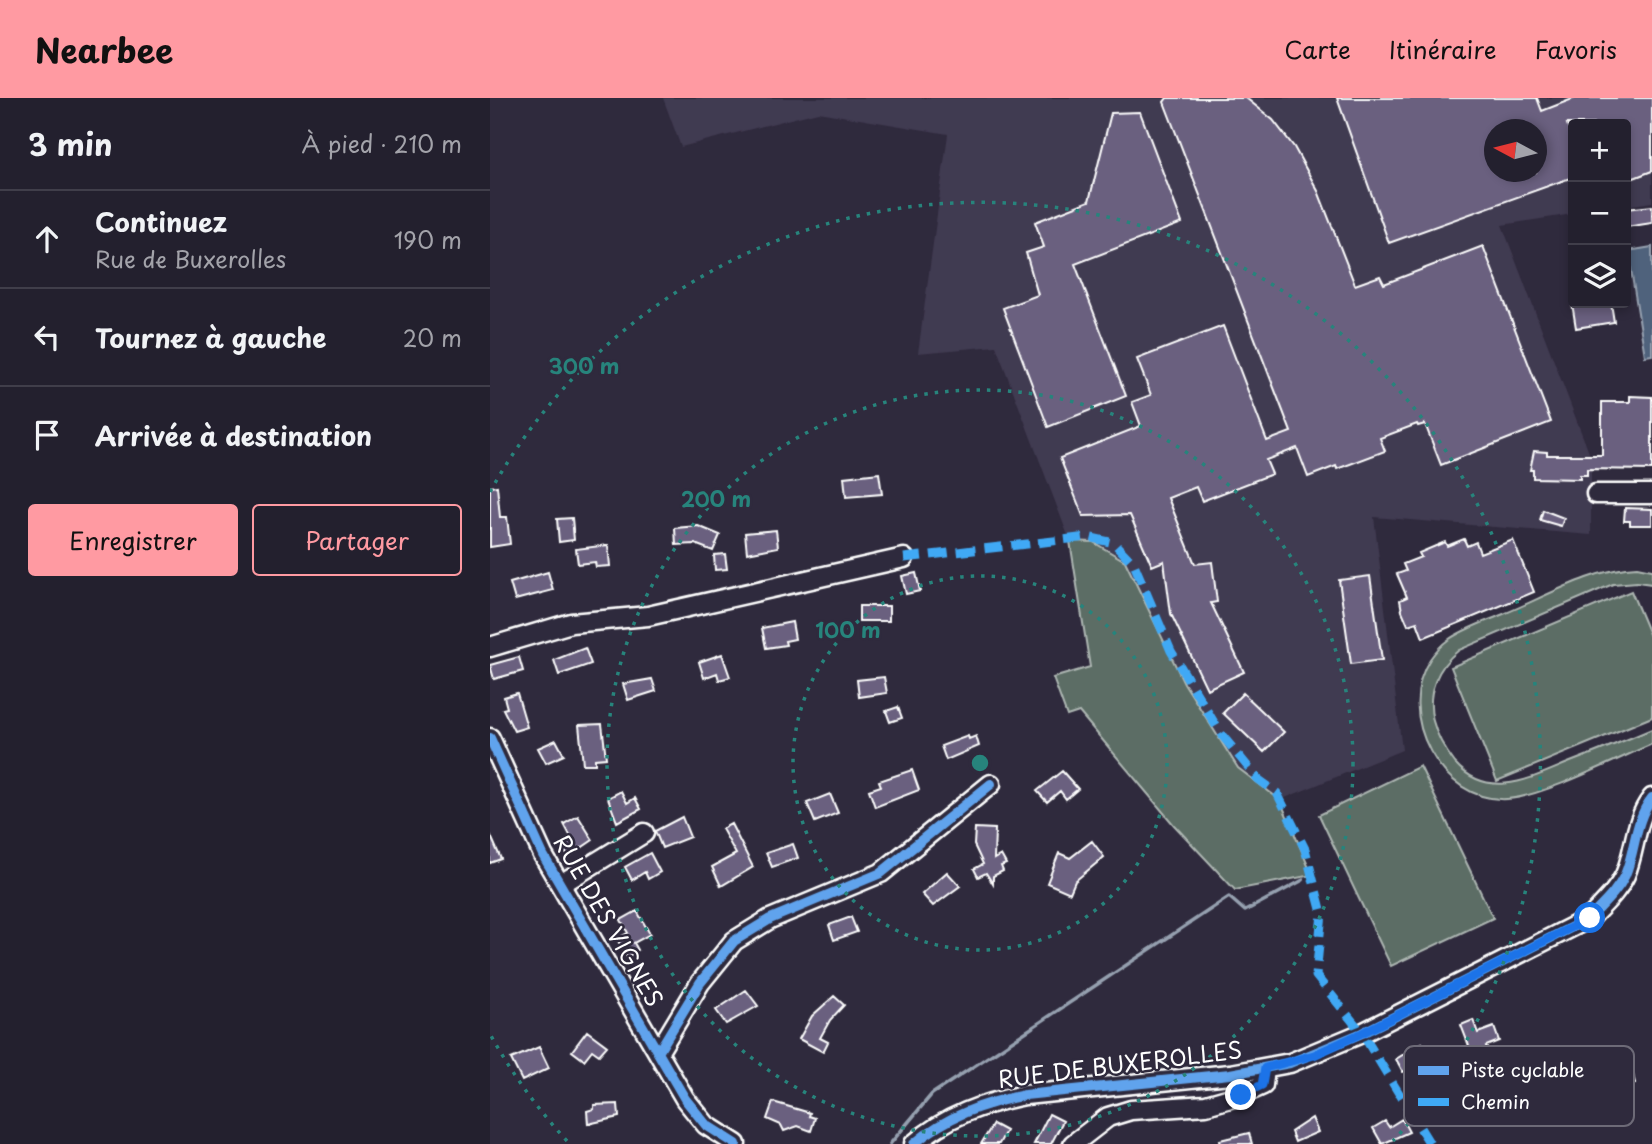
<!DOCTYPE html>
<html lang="fr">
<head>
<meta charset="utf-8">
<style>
  :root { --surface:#23202e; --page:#2b2836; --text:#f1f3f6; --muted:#a3a3aa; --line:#403e4a; --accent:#ff9aa2 }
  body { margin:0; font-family:"Playpen Sans",sans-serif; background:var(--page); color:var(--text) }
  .controls { position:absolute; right:21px; top:21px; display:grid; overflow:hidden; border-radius:7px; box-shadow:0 4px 10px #0003 }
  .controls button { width:63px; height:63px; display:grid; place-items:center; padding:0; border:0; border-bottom:2px solid var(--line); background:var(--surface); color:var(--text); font:35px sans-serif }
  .compass { position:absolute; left:994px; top:21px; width:63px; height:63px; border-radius:50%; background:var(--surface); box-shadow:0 4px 10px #0003; rotate:277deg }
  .stop { position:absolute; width:21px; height:21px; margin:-16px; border:5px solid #1a73e8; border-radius:50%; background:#fff }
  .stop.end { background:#1a73e8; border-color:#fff; box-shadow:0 2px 7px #0008 }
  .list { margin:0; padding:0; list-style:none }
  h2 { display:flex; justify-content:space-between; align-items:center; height:91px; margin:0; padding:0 28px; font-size:30px }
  h2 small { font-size:23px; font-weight:400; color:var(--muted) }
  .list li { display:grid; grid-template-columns:46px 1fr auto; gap:21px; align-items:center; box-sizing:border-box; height:98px; padding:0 28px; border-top:2px solid var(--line) }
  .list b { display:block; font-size:26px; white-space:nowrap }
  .list p { margin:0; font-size:23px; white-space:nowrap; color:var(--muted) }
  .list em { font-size:23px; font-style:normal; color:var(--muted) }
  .actions { display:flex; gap:14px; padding:21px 28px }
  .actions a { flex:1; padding:16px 0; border:2px solid var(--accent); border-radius:7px; text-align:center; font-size:24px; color:var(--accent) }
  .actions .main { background:var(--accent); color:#111 }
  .icon { flex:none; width:38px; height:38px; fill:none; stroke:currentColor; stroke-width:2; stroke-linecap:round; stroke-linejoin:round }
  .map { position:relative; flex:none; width:1162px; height:1046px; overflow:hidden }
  header { display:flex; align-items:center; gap:42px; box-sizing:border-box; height:98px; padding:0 35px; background:var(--accent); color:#111 }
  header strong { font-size:33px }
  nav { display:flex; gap:38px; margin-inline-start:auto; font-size:24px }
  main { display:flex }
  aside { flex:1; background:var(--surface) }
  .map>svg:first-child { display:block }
</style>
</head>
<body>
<header>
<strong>Nearbee</strong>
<nav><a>Carte</a><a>Itinéraire</a><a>Favoris</a></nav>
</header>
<main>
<aside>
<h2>3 min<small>À pied · 210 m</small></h2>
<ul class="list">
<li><svg class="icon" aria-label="ahead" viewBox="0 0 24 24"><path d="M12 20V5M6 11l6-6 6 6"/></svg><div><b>Continuez</b><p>Rue de Buxerolles</p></div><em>190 m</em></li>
<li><svg class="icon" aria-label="left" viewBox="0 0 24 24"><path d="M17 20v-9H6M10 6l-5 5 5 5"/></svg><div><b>Tournez à gauche</b></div><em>20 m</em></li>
<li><svg class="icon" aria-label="arrive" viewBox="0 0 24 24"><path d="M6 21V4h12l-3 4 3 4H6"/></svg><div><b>Arrivée à destination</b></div></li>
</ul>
<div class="actions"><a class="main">Enregistrer</a><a>Partager</a></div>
</aside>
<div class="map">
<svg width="1162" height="1046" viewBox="0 0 1162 1046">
  <rect width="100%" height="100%" fill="#2f2a3d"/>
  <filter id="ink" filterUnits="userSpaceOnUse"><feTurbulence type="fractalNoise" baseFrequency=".0143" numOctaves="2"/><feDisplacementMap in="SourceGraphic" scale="14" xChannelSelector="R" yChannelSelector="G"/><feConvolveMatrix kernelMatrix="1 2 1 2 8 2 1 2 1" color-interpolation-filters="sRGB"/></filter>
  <g filter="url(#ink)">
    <path fill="#413a51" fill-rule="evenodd" d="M173 0H1162V104L1136 108V26H1083V116L1012 127 1101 360V437L884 419 912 652 790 702 748 670 603 444 580 443 506 248 428 255 458 36 328 14 191 49ZM1004 32H1046V74H1004Z"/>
    <path fill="#5b6d65" stroke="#adb6b2" stroke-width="2" d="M580 443 603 444 635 463 694 585 748 670 790 702 822 777 745 792 684 727 589 614 577 618 563 580 600 569Z
      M1147 469 1162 472V486L1147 484 1123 486 969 552C947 569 936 595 943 623 947 639 955 652 965 665 1000 704 1043 679 1083 663 1109 653 1136 642 1162 631V646C1127 661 1052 699 1017 701 951 705 904 616 940 561 945 554 951 547 958 542 975 530 998 523 1016 515 1057 498 1102 471 1147 469Z
      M1141 493 1162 543V619L1007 683 961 569Z
      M930 668 1003 820 901 868 829 717Z"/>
    <path fill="#50627b" stroke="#96a1b0" stroke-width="2" d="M1162 149V257L1155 258 1138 153Z"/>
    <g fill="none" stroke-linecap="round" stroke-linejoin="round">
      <path stroke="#96a1b0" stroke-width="3.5" d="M400 1046 442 996 739 799 755 813 813 782"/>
    </g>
    <path fill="#6a617f" stroke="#fff" stroke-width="2" fill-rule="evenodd" d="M677 0H756L783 22 804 49 828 93 865 187 890 178 894 186 993 148 1061 324 951 367 935 326 928 328 927 326 890 340 895 353 847 371 846 368 818 379 807 350 776 362 782 376 712 403 706 389 678 400 705 466 722 464 727 504 721 505 754 574 717 591 681 516 674 463 662 468 640 417 593 418 570 360 651 328 642 304 661 297 647 261 733 228 777 343 801 334 674 4Z
      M847 0H1047L1052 13 1085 0H1162V73L1136 83V26H1077L1083 44V79L899 145ZM1004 32H1046V74H1004Z
      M650 14 692 125 585 166 636 298 558 329 513 210 548 197 536 155 554 149 545 124 599 103 621 15Z
      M1162 108V125L1136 129V111Z
      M1082 205H1121L1124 224 1086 230Z
      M1140 298 1162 299V372L1097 371V377H1090V381L1043 380V372H1040L1044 353 1057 354V357H1112V304H1140Z
      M389 375 392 396 356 399 354 379Z
      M7 388 10 419H17L20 446 0 449V389Z
      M1135 410 1162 411V427H1140V423H1134Z
      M1053 412 1074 420 1071 428 1050 422Z
      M82 420 84 442 69 444 67 421Z
      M208 428 230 437 223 453 205 446 186 447 185 430Z
      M286 432 288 449 257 455 255 435Z
      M974 441 977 448 986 444 990 455 1023 442 1044 494 933 540 927 524 918 527 912 513 910 502 917 499 907 476 916 473 913 466 931 459 929 455 955 444 957 448Z
      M118 447 120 468 106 469 105 464 88 466 86 451Z
      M235 456 237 471 225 472 224 457Z
      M58 474 63 492 25 502 20 485Z
      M426 475 430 493 416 496 412 478Z
      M880 478 892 562 861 566 849 482Z
      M369 508H399V523H369Z
      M302 524 305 541 295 543 296 547 276 550 272 530Z
      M95 550 101 566 69 577 64 562Z
      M232 556 240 579 229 582 227 575 214 580 209 564Z
      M29 559 33 573 4 581 0 567Z
      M394 579 397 595 369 599 367 582Z
      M162 581 166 593 138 602 133 586Z
      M27 595 37 629 24 633 13 611 17 610 14 599Z
      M753 595 794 634 774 654 733 615Z
      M408 609 412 620 400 624 396 613Z
      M112 626 116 660 105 661V666H93L89 627Z
      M478 638 479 641 486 638 489 648 456 662 451 648Z
      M66 642 74 657 56 665 48 650Z
      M422 672 429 692 385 709 379 692 391 688 389 683Z
      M572 673 588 691 576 701 570 693 557 704 547 693Z
      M131 693 137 705 145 700 151 711 127 724 118 700Z
      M340 696 348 715 325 724 317 705Z
      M88 718 103 742 78 759 72 747 82 741 74 726Z
      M192 719 200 739 172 750 165 733Z
      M241 726 263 769 231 788 222 769 246 756 232 731Z
      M485 730 505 731 504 761 511 757 516 766 511 768 513 773 503 778V786L496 775 488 779 484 771 493 766 484 747Z
      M0 736 11 761 0 765Z
      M602 743 614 759 585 783 580 795 557 785 569 755 580 760Z
      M303 746 308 760 282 769 276 755Z
      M160 755 170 774 158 781 155 774 142 782 135 769Z
      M457 774 470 788 443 808 432 796Z
      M147 813 160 836 144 845 148 852 137 859 127 841 138 835 131 822Z
      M361 819 367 834 344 842 339 827Z
      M256 892 268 908 236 926 226 912Z
      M344 898 354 907 340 922 330 940 338 944 333 954 309 941 322 918Z
      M983 922 988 935 1004 929 1009 943 996 948 1001 960 986 966 971 927Z
      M97 933 117 948 109 957 102 952 94 962 82 953Z
      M932 945 946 973 932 980 926 968 913 974 906 961Z
      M49 949 59 970 32 983 21 961Z
      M1143 976 1145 986 1130 990 1127 981Z
      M283 1004 320 1015 319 1018 325 1020 321 1033 308 1028 294 1033 291 1027 277 1021Z
      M128 1006 129 1019 98 1026 97 1013 104 1011V1007Z
      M559 1016 573 1023 561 1046H544Z
      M822 1020 828 1034 805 1044 801 1034Z
      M912 1021 919 1034 892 1046 883 1030 895 1023 899 1029Z
      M503 1026 516 1033 509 1046H491Z
      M759 1035 762 1046H731L730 1042Z"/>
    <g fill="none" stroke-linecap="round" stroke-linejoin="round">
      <g stroke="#fff" stroke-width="23">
        <path id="minor" d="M1106 396H1162
          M0 549 81 525 158 518 414 460
          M0 640 53 757 195 1001 216 1027 246 1046
          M71 786 154 735
          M169 953 210 885 244 843 280 821 391 775 501 686
          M424 1046C456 1018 494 1005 535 997L740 976 800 965 872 935 1100 820C1113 806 1127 794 1135 777 1146 751 1144 723 1162 700
          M583 1046 618 1019 641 1012 716 1007 751 997 773 987 775 970"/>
      </g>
      <use href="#minor" stroke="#2f2a3d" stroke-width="18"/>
      <path stroke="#3fa9f5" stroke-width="9" stroke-dasharray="18 9" stroke-linecap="butt" d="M414 460 598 439 624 445 644 466 681 553 731 636 768 681 787 695 815 751 832 815 826 878 872 935 940 1046"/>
      <g stroke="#2f2a3d" stroke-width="15">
        <path id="cycleway" d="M0 640 53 757 195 1001 216 1027 246 1046
          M169 953 210 885 244 843 280 821 391 775 501 686
          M424 1046C456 1018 494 1005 535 997L740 976 800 965 872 935 1100 820C1113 806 1127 794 1135 777 1146 751 1144 723 1162 700"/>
      </g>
      <use href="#cycleway" stroke="#60a3ed" stroke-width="10"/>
    </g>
  </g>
  <g fill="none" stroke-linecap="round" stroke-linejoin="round" filter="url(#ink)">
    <path stroke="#1a73e8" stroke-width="9" d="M751 997 772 987 775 970 824 957 872 935 1100 820"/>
  </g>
  <g fill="none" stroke="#27847c" stroke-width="3.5" stroke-dasharray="3.5 7">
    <circle cx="490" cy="665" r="187"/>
    <circle cx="490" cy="665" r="373"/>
    <path d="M77 1043A560 560 0 0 1 0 936M0 394A560 560 0 1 1 903 1043"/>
  </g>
  <g text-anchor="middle" stroke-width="5" stroke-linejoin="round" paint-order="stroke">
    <g font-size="23" fill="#fff" stroke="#2f2a3d">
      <text transform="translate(118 823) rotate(60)" y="8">RUE DES VIGNES</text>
      <text transform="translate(630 967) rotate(-7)" y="8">RUE DE BUXEROLLES</text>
    </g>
  </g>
  <rect x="914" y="948" width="230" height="80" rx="10" fill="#2f2a3d" stroke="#6d6a77" stroke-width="2"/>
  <rect x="928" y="968" width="31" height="9" fill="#60a3ed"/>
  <rect x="928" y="1000" width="31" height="8" fill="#3fa9f5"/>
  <g font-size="19" fill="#fff">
    <text x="971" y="979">Piste cyclable</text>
    <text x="971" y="1011">Chemin</text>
  </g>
  <circle cx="490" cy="665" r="10" fill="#27847c" stroke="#2f2a3d" stroke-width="3.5"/>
  <g font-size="21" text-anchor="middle" font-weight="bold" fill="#27847c" stroke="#2f2a3d" stroke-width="5" stroke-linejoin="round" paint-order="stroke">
    <text x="94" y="276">300 m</text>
    <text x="226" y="409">200 m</text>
    <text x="358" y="540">100 m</text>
  </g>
</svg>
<div class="controls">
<button>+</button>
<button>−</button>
<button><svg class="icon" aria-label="layers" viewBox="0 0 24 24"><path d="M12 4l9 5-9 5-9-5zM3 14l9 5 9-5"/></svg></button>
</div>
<svg class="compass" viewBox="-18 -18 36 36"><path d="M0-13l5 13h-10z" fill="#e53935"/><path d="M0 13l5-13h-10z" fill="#a3a3aa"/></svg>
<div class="stop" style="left:1100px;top:820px"></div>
<div class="stop end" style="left:751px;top:997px"></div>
</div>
</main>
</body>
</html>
